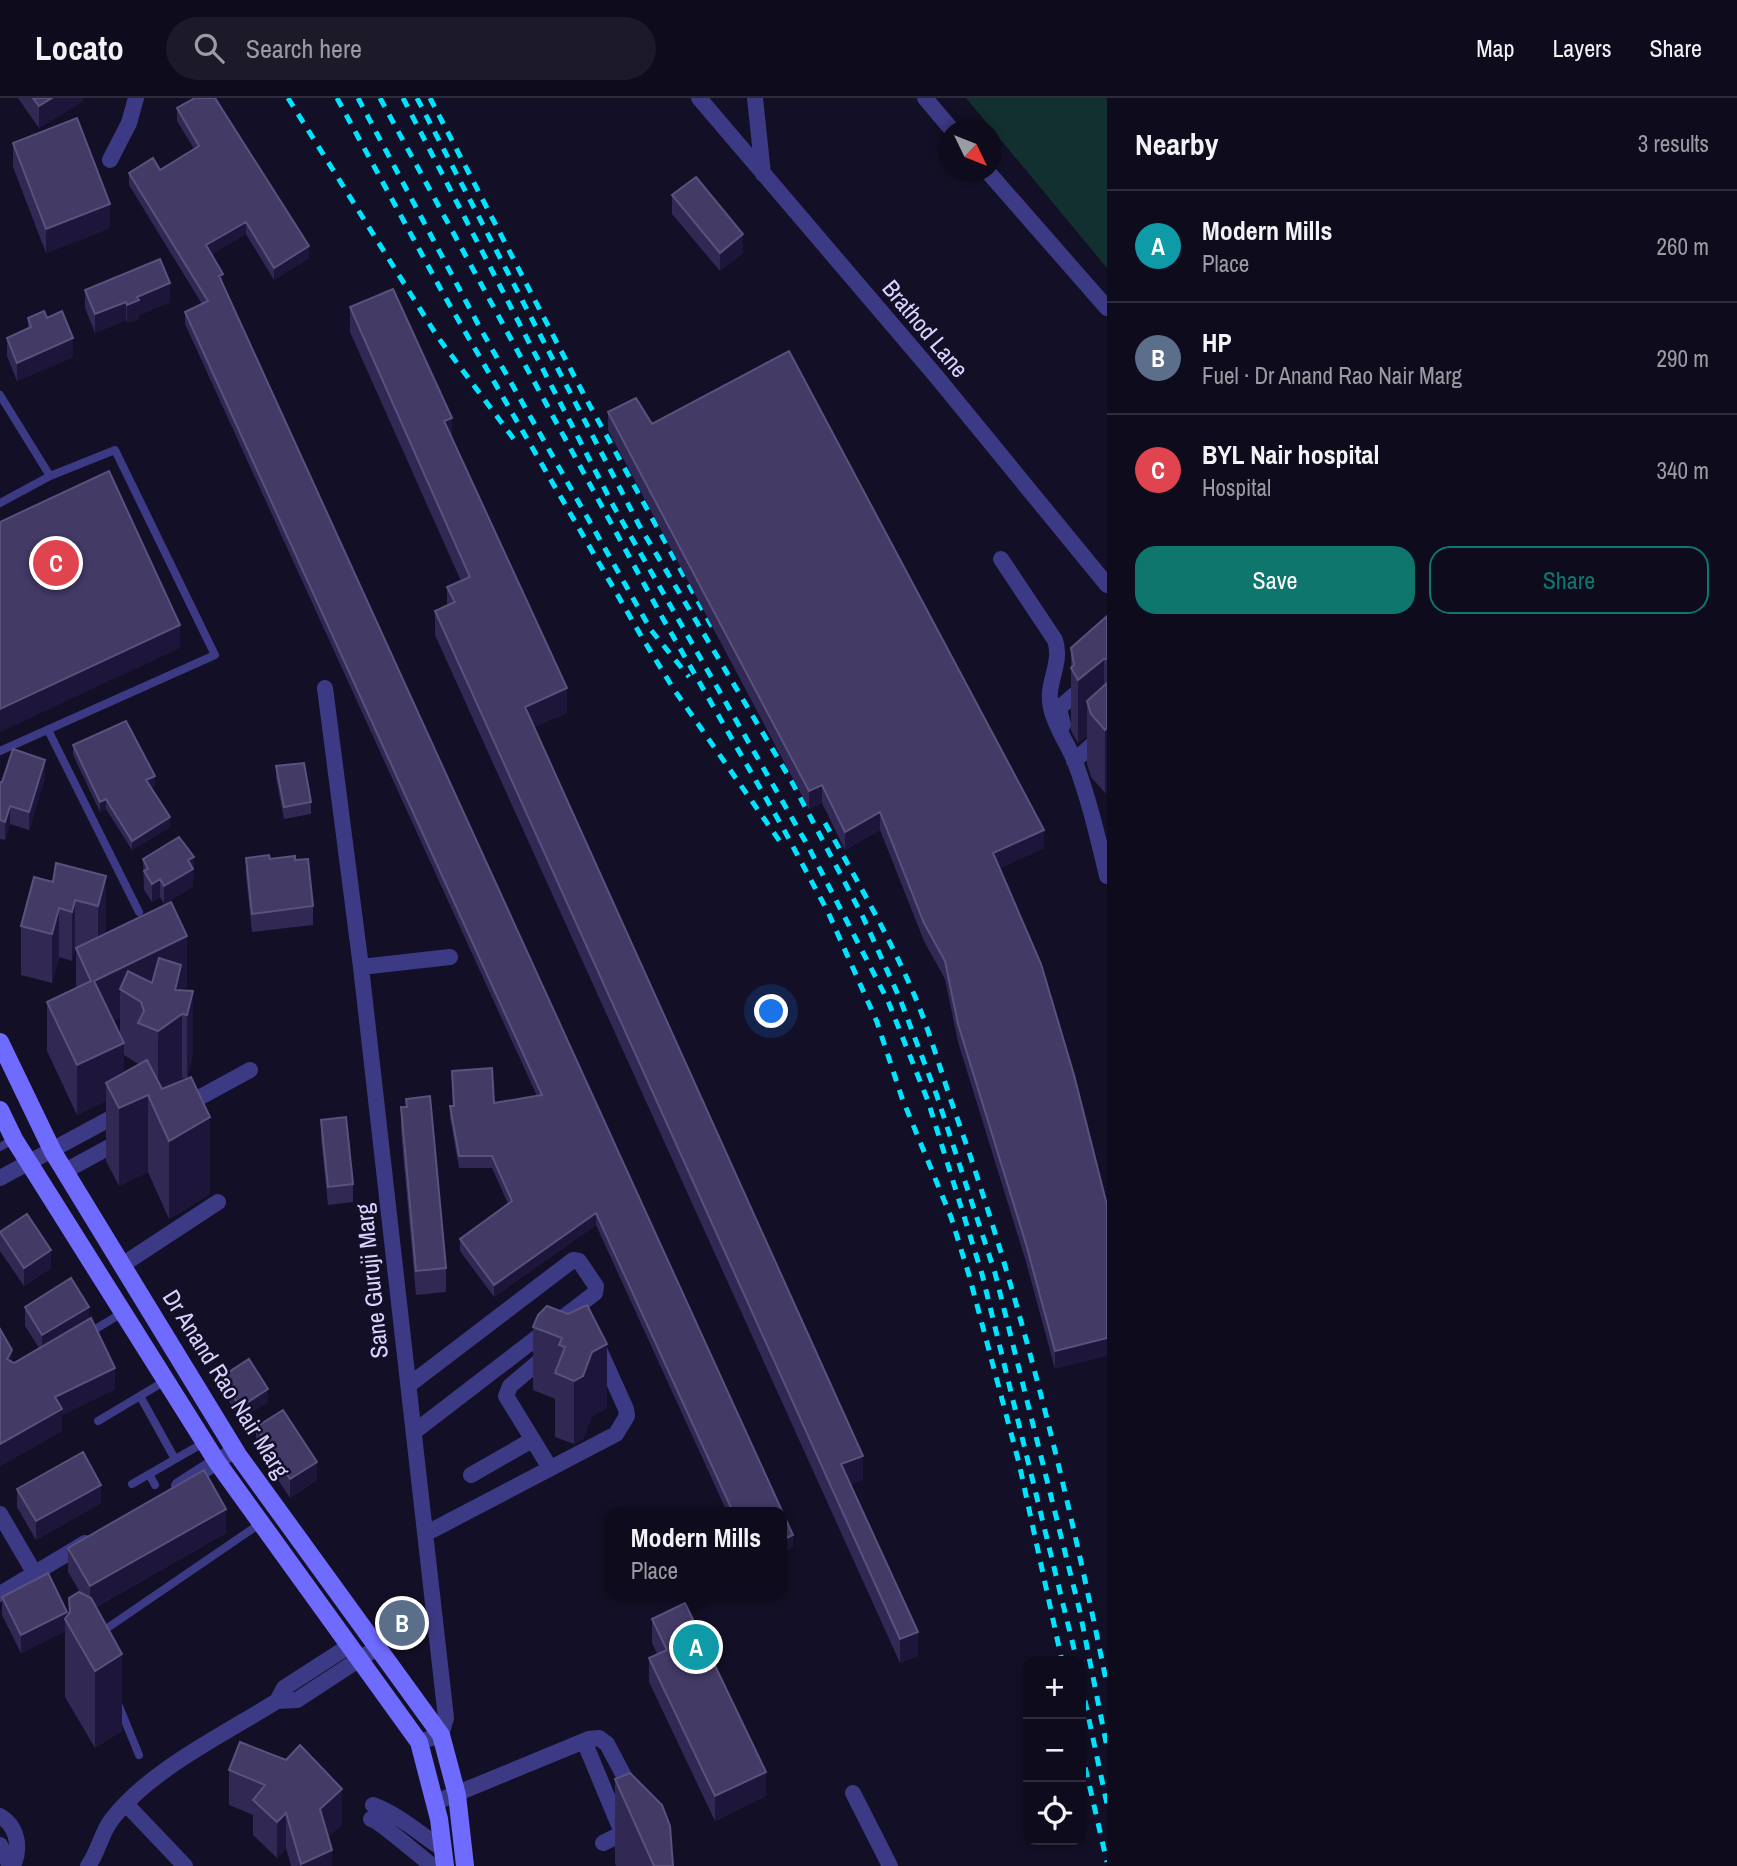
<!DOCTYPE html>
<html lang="en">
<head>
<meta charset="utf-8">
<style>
  :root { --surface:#0e0b1c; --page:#1c1929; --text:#f1f3f6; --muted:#9b9ba3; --line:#2e2b3b; --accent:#0f766e }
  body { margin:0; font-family:"Archivo Narrow",sans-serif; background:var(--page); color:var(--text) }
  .controls { position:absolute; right:21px; bottom:21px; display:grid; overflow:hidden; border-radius:14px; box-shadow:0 4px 10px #0003 }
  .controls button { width:63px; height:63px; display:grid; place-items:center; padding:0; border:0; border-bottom:2px solid var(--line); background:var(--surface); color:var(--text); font:35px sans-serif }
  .compass { position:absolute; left:939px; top:21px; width:63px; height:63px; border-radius:50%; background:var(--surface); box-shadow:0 4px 10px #0003; rotate:133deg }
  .you { position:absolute; left:772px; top:914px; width:24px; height:24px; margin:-18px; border:5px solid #fff; border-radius:50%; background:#1a73e8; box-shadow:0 0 0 10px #1a73e833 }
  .badge { display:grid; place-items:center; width:46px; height:46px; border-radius:50%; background:var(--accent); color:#fff; font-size:23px; font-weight:700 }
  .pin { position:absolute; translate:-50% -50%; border:4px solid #fff; box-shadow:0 2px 7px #0006 }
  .popup { position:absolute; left:605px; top:1409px; width:182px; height:91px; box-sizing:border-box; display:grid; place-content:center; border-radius:14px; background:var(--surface); filter:drop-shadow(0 2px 5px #0005); font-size:23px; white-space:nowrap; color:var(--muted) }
  .popup b { font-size:26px; color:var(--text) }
  .popup::after { content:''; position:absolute; left:50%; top:100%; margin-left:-14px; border:14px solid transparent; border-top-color:var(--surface) }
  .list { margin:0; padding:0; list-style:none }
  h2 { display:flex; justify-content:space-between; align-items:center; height:91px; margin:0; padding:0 28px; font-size:30px }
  h2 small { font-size:23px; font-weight:400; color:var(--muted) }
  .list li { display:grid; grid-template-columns:46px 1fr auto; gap:21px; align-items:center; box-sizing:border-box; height:112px; padding:0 28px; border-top:2px solid var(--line) }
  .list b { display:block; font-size:26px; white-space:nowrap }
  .list p { margin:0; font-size:23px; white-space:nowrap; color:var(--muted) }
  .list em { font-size:23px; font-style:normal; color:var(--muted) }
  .actions { display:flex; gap:14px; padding:21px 28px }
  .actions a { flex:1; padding:16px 0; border:2px solid var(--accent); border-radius:21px; text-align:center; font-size:24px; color:var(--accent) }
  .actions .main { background:var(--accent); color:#fff }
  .icon { flex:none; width:38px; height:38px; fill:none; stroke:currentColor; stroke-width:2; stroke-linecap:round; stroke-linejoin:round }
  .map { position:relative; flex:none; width:1107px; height:1768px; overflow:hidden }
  header { display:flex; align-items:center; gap:42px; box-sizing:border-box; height:98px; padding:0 35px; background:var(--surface); border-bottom:2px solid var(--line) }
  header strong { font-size:33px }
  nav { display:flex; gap:38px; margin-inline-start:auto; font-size:24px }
  .search { width:490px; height:63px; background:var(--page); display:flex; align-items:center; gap:18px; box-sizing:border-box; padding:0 24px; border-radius:38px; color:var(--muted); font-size:26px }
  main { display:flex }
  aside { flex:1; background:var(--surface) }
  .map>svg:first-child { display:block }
</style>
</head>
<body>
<header>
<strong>Locato</strong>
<div class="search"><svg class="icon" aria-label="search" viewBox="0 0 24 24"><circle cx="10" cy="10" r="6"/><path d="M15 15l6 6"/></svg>Search here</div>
<nav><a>Map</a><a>Layers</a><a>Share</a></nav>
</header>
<main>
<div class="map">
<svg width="1107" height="1768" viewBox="0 0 1107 1768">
  <rect width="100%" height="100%" fill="#130f26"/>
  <path fill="#12302f" d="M966 0H1107V170Z"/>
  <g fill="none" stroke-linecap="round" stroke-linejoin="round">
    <path stroke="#3d3a85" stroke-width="8" d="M0 297 50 378
      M0 405 50 378 115 352 215 557 0 653
      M48 632 139 814
      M0 1049 14 1041
      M89 1235 122 1215
      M140 1298 175 1361
      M98 1323 165 1283
      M149 1376 155 1387
      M132 1386 205 1344
      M100 1535 261 1425
      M119 1608 139 1657"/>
    <path stroke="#3d3a85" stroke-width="16" d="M699 0 936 278 1107 487
      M755 0 763 76
      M925 0 952 32
      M110 62 129 25 136 0
      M988 74 1107 210
      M1001 461 1055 542C1063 566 1045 585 1051 610 1055 629 1068 646 1075 664 1089 701 1098 740 1107 778
      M325 590 361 869 446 1620 441 1637 419 1644
      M1063 627 1059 610 1107 569
      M1074 663 1107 634
      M361 869 450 859
      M184 1008 250 972
      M65 1073 124 1041
      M0 1080 124 1013
      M122 1167 218 1104
      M549 1255 510 1288 506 1298 550 1370
      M409 1287 573 1162 579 1163 596 1188 595 1195 414 1334
      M471 1377 532 1342
      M179 1388 235 1352
      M0 1416 35 1476
      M425 1436 616 1336 627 1318 626 1311 599 1251
      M0 1496 85 1445
      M277 1603 297 1602 378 1549
      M584 1643 621 1732 617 1738 603 1745
      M853 1695 890 1768
      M436 1704 589 1641 599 1640 607 1646 633 1695
      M126 1706 185 1768
      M373 1707C398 1716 420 1736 443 1751
      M0 1718C18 1729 21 1750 13 1768
      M371 1721C380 1723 420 1759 433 1768
      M0 1747 10 1768
      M88 1768C99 1753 101 1735 112 1721 151 1671 223 1637 277 1603L284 1590 349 1548"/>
    <path stroke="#6f6bff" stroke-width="18" d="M0 944 53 1054 238 1357 441 1637 457 1697 465 1768
      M0 1012 14 1041 217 1364 419 1644 439 1721 445 1768"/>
    <path stroke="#00e5ff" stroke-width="5" stroke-dasharray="10 9" stroke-linecap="butt" d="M288 0 437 238 519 348
      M337 0 445 199 643 541 673 590 781 745
      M358 0 479 228 651 532 689 579
      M380 0 662 519 783 730 828 814 877 924 902 1000 951 1119 969 1177 1019 1365 1062 1563
      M403 0 614 409 808 748 888 903 928 1003 982 1176 1077 1563
      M417 0 639 427 792 684 863 819 900 901 937 998 995 1175 1080 1514 1107 1649
      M430 0 584 297 715 534
      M825 725C856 781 888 836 913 894 930 933 941 975 955 1014 1021 1200 1068 1394 1107 1587
      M1081 1584 1107 1706
      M1081 1651 1107 1764"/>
  </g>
  <path fill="#312854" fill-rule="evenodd" d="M18 0H83V3L39 30Z
    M195 0H215L309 148V160L274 182 246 136 212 156 223 176V188L793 1437V1449L782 1455V1414H727L596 1127 494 1199 460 1153V1141L508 1106 492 1070H459L450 1020V1008H453L452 973 492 970 494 1005 537 998 185 226V214L202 206 129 87V75L153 60 160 72 194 51 177 23V10Z
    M13 45 110 130 46 155 13 69Z
    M672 97 743 155 720 173 672 116Z
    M85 192 170 204 139 217V221L127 225 126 222 95 235 85 210Z
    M350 209 452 340 567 615 534 629 863 1382 851 1386 918 1558 900 1565 435 537V513L447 508V489L461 483 350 234Z
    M28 220H47L73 259 17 283 7 258V240L28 231Z
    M608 314 652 326 1044 750 1000 770 1074 977 1055 1271 1026 1164 958 944 945 881 924 843 880 732 845 752 822 705 809 711 608 332Z
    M1107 518V693L1105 695 1091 679 1087 666V638L1078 645 1071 633V550Z
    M73 647 155 688 151 689 170 729 132 752 106 711 100 714 73 657Z
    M276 668 311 704V716L284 721 276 680Z
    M45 680 29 732 10 726 5 742 0 741V684Z
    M246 760 270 761 313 808V827L252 834 246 778Z
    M143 761 194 777 193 778V789L164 806 160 799 152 804 144 792Z
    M106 778V827L104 836 187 888 181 891V892L193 893V956L187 980H182L172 987 210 1096 169 1121 148 1074 119 1088 106 1063V1003L77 1017 47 953V904L76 890V852H75L72 863 59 859 52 885 21 877V828L53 784ZM120 920V937L113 923ZM124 957 138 966V967L124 975Z
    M406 1001 446 1170V1194L416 1197 401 1034V1009H406Z
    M321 1022 353 1086V1104L328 1107 321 1041Z
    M0 1134 51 1170 24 1188 0 1153Z
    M547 1208 607 1310 592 1318 583 1341 574 1346 555 1339V1301L533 1292V1229Z
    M25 1209 89 1221 115 1291 62 1317V1333L0 1368V1231L12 1264 14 1265 39 1250 25 1228Z
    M221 1279 268 1304 240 1321 221 1291Z
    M256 1329 317 1382 290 1400 256 1348Z
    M17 1391 101 1405 36 1442 17 1409Z
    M226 1435 96 1509 122 1633 95 1650 65 1599V1533L21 1555 2 1517V1499L67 1519 69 1516V1500L80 1494 68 1474V1450Z
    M652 1521 766 1698 715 1723 649 1584V1560L657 1556 652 1545Z
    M240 1644 342 1726 328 1739 332 1768H291L286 1750 277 1760 253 1737V1717L229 1707V1672Z
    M615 1681 674 1768H616L615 1766Z"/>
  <path fill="#1d163a" d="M52 0H83V3L39 30V8Z
    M110 106V130L46 155V131Z
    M246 124V136L206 160V147Z
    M743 136V155L720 173V155Z
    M309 148V160L274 182V170Z
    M223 176V188L219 178Z
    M170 185V204L139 217V221L127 225V207L137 199Z
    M126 204V222L95 235V216Z
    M73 240V259L17 283V265Z
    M452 320V344L444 323Z
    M180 527V550L0 634V611Z
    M1104 561V624L1087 603V638L1078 645V582Z
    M567 590V615L525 633V609Z
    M1107 630V693L1105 695V632Z
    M45 662V680L29 732V714Z
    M155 678V688L146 692V682Z
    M822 687V705L809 711V693Z
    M106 701V711L100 714V704Z
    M10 708V726L5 742V724Z
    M880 714V732L845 752V734Z
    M170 719V729L132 752V743Z
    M1044 732V750L993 773V755Z
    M194 759 193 789 164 806V788L188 762Z
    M106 778V827L98 858V808Z
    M160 781V799L152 804V786Z
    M75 802V852L72 863V814Z
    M59 810V859L52 885V836Z
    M187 838V888L181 891V917L182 916V980L158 997V933L141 904 120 891V920L94 932V883Z
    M193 893V956L187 980V917Z
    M124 945V994L106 985V1003L77 1017V967Z
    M148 997V1074L119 1088V1010Z
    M210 1019V1096L169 1121V1043Z
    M596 1115V1127L494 1199V1187Z
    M51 1152V1170L24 1188V1170Z
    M89 1209V1227L42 1255V1237Z
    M1107 1240V1258L1055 1271V1253Z
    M607 1246V1310L592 1318 583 1341 574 1346V1283L592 1254Z
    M12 1252V1273L7 1261Z
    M115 1270V1291L62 1317V1333L0 1368V1346L55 1299Z
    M268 1291V1304L240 1321V1309Z
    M863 1358V1382L841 1390V1366Z
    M317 1364V1382L290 1400V1381Z
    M101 1387V1405L36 1442V1423Z
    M226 1411V1435L90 1512V1488Z
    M793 1437V1449L782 1455V1442Z
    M67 1514V1524L65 1521V1533L21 1555V1537Z
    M918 1534V1558L900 1565V1541Z
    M122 1556V1633L95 1650V1573Z
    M766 1674V1698L715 1723V1698Z
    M342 1691V1726L320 1746V1711Z
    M286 1715V1750L277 1760V1724Z
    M332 1752V1768H301V1766Z"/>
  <path fill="#433a66" stroke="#5a527e" stroke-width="2" d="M33 0H52L39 8Z
    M195 0H215L309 148 274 170 246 124 206 147 223 176 219 178 793 1437 782 1442V1414H733L596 1115 494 1187 460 1141 512 1103 492 1058H459L450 1008H454L452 973 492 970 494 1005 542 997 185 214 208 203 129 75 153 60 160 72 199 48 177 10Z
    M77 20 110 106 46 131 13 45Z
    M696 79 743 136 720 155 672 97Z
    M160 161 170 185 137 199 139 202 127 207 126 204 95 216 85 192Z
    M393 191 452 320 444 323 567 590 525 609 863 1358 841 1366 918 1534 900 1541 435 513 455 504 447 489 470 479 350 209Z
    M44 213 47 220 62 213 73 240 17 265 7 240 31 229 28 220Z
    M789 253 1044 732 993 755 1041 866 1074 977 1107 1107V1240L1055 1253 1026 1146 958 926 945 863 924 825 880 714 845 734 822 687 809 693 608 314 636 300 652 326Z
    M109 373 180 527 0 611V424Z
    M1107 518V561H1104L1078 582 1071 570 1074 567 1071 550Z
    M1107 585V630L1105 632 1091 616 1087 603Z
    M126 623 155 678 146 682 170 719 132 743 106 701 100 704 73 647Z
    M13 651 45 662 29 714 10 708 5 724 0 722V684H2Z
    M304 665 311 704 284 709 276 668Z
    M179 739 194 759 188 762 193 771 164 788 160 781 152 786 144 773 148 771 143 761Z
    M269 757 270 761 295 758V762L308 761 313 808 252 816 246 760Z
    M56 765 106 778 98 808 75 802 72 814 59 810 52 836 21 828 34 779 53 784Z
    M171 804 187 838 94 883 124 945 77 967 47 904 91 883 76 850Z
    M159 860 181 867 175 892 193 893 187 917 182 916 158 933 138 925 144 913 141 904 120 891 128 873 152 885Z
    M147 962 162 991 191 979 210 1019 169 1043 148 997 119 1010 106 985Z
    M430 998 446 1170 416 1173 401 1009H407L406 1001Z
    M346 1019 353 1086 328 1089 321 1022Z
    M27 1116 51 1152 24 1170 0 1134Z
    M71 1180 89 1209 42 1237 25 1209Z
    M587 1207 607 1246 592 1254 583 1278 574 1283 555 1275 565 1249 559 1247 562 1240 533 1229 538 1217 547 1208 568 1216Z
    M91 1220 115 1270 55 1299 62 1311 0 1346V1231L12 1252 7 1261 14 1265Z
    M249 1261 268 1291 240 1309 221 1279Z
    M283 1312 317 1364 290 1381 256 1329Z
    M83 1354 101 1387 36 1423 17 1391Z
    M204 1372 226 1411 90 1488 68 1450Z
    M48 1475 67 1514 21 1537 2 1499Z
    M79 1494 91 1500 122 1556 95 1573 65 1521 70 1514 69 1500Z
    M685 1505 766 1674 715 1698 649 1560 667 1552 652 1521Z
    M240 1644 286 1662 300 1647 342 1691 320 1711 332 1752 301 1766 286 1715 277 1724 253 1702 265 1687 229 1672Z
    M630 1675 662 1707 670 1728 673 1768H654L615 1681Z"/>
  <g text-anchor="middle" stroke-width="5" stroke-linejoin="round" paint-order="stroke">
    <g font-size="24" fill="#d9d4ff" stroke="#130f26">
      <text transform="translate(925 231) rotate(50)" y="8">Brathod Lane</text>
      <text transform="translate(372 1183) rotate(-96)" y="8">Sane Guruji Marg</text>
      <text transform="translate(226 1286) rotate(58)" y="8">Dr Anand Rao Nair Marg</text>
    </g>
  </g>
</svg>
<div class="controls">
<button>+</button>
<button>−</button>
<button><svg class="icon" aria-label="locate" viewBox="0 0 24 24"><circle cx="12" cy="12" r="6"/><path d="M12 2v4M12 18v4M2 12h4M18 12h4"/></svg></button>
</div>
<svg class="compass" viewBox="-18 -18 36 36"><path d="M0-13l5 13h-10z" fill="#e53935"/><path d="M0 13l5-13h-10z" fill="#9b9ba3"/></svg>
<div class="you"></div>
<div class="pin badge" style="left:696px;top:1549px;background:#0f9aa8">A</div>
<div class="popup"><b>Modern Mills</b>Place</div>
<div class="pin badge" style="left:402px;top:1525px;background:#5c6f8a">B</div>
<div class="pin badge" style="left:56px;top:465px;background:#e0444e">C</div>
</div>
<aside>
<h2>Nearby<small>3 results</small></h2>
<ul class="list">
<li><span class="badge" style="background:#0f9aa8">A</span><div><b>Modern Mills</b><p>Place</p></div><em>260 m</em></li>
<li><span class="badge" style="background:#5c6f8a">B</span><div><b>HP</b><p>Fuel · Dr Anand Rao Nair Marg</p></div><em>290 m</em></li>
<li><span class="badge" style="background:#e0444e">C</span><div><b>BYL Nair hospital</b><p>Hospital</p></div><em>340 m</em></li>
</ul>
<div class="actions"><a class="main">Save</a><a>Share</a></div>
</aside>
</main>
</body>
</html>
